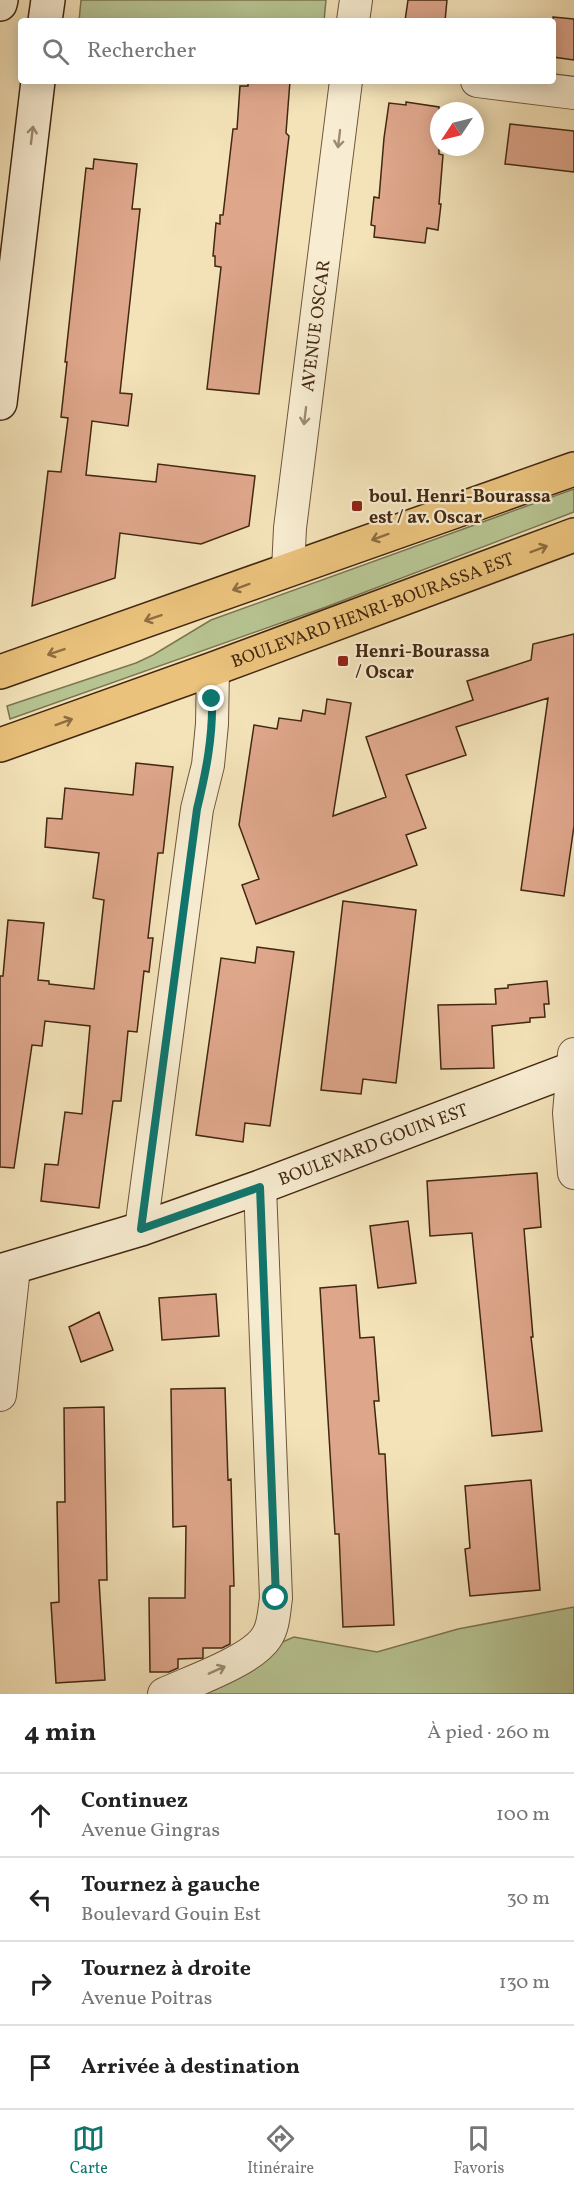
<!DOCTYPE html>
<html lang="fr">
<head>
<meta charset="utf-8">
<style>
  :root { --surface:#fff; --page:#f2f2f2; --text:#222; --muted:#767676; --line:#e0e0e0; --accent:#0f766e }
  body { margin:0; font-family:Vollkorn,serif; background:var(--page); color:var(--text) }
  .compass { position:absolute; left:430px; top:102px; width:54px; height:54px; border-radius:50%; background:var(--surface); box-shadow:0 3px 15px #0003; rotate:235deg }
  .stop { position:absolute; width:18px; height:18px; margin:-14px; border:4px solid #0f766e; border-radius:50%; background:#fff }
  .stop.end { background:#0f766e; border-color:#fff; box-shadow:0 2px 6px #0008 }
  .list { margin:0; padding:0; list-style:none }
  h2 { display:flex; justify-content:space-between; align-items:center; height:78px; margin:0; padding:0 24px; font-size:26px }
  h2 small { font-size:20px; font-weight:400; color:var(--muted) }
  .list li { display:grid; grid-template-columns:39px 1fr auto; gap:18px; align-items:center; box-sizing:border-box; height:84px; padding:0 24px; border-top:2px solid var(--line) }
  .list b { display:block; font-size:22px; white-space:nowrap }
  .list p { margin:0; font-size:20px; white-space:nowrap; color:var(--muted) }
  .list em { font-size:20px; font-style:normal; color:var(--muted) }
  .icon { flex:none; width:33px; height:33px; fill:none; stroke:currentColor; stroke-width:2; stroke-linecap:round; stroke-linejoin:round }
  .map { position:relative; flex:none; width:574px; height:1694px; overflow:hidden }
  .search { position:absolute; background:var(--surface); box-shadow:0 3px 15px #0003; left:18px; right:18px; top:18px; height:66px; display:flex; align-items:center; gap:15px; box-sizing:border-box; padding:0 21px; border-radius:6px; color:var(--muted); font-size:22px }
  .sheet { height:414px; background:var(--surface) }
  nav { display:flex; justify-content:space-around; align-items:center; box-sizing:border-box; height:84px; border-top:2px solid var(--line); background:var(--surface); font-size:16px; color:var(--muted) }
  nav a { display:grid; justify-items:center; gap:3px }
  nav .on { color:var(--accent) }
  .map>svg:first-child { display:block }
</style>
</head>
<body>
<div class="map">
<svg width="574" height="1694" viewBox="0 0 574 1694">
  <rect width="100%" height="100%" fill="#f4e3b9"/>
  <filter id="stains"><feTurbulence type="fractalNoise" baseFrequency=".00333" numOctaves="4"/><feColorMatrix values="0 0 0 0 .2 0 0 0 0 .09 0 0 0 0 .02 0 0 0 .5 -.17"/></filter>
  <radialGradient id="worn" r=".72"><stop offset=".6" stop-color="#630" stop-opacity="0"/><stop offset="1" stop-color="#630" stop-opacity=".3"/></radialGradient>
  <path fill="#b7c492" stroke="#7c7652" stroke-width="1.5" d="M81 0H326L324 21H79Z
    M574 489V512L326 607 10 719 7 706 136 663 153 655 211 620Z
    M574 1607V1694H161L294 1637 377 1652 458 1629Z"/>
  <path fill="#dea68b" stroke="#422711" stroke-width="1.5" d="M408 0H447L445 21H405Z
    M553 17 574 19V60L553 57Z
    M248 81H290L286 133 289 136 259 394 207 389 221 267 215 266V256H213L216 223 220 224V215H223L233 129H237L240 86H248Z
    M406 102 439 107V154L443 155 439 204H441L438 230 427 228 425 243 374 237 375 226 371 225 374 197 379 198 384 138 389 103 406 105Z
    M510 124 574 131V172L505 164Z
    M94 159 137 164 132 209H140L120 393 132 394 128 426 92 421 86 475 156 482 158 464 255 476 249 526 201 544 120 533 115 578 32 606 48 471 61 472 68 418 61 417 67 362H65L86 168 93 169Z
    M574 634V826L564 896 521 890 548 698 456 727 466 755 406 775 426 828 406 835 417 865 256 924 242 885 259 879 239 825 254 725 277 729 279 718 301 721 303 710 325 714 327 699 351 703 333 816 386 797 366 737 473 700 467 681 531 660 533 644Z
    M136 763 173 767 163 853H158L148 938H153L149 972 144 971 137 1032 128 1031 121 1101H113L99 1208 41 1201 45 1164 58 1165 65 1112 82 1114 90 1026 45 1021 42 1046 32 1045 14 1168 0 1167V976H3L8 920 44 923 38 980 49 981V984L94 989 104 900 93 898 99 853 45 847 47 818 62 819 65 788 133 795Z
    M343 901 416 910 396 1083 363 1079 361 1094 321 1090Z
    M257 947 294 952 270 1126 245 1123 243 1142 196 1135 221 958 255 963Z
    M547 981 549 1004H544L545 1017 530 1018V1022L492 1026 494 1068 441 1069 438 1005 496 1004 495 989 508 988V985Z
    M537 1173 541 1227 524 1229 533 1337H531L542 1431 492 1436 472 1233 430 1236 427 1181Z
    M408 1221 416 1283 378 1288 370 1226Z
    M356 1285 360 1338 374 1337 379 1401H374L379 1454H385L394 1625 343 1627 339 1534H335L320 1288Z
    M216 1294 219 1336 162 1340 159 1298Z
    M99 1312 113 1350 81 1362 69 1327Z
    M225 1388 228 1480 231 1479 234 1586H230V1644L222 1648H203V1658L178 1659V1668L169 1672H150L149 1598H185L186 1526 173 1527 171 1389Z
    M104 1407 107 1580H99L105 1680 56 1683 51 1603 59 1602 57 1502H65L64 1408Z
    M531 1480 540 1590 470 1596 465 1549 470 1548 465 1486Z"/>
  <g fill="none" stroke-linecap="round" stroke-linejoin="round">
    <g stroke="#6e563b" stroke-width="34">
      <g id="street">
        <path d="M353 21 356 0"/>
        <path d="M477 81 574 93"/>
        <path id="s1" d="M288 570 290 528 346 81"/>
        <path d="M574 1054 569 1113 574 1173"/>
        <path d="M141 1229 197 809 208 765 212 724 213 669"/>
        <path d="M0 1395 14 1268"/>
        <path d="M164 1694C190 1682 251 1661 266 1638 274 1627 274 1611 276 1598L260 1187"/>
      </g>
    </g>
    <g stroke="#422711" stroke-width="36">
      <g id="secondary">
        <path d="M0 4 1 0"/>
        <path d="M45 21 48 0"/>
        <path d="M0 403 38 81"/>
        <path id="s2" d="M0 1271 141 1229 260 1187 574 1068"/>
      </g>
    </g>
    <g stroke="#422711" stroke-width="36">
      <g id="primary">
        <path d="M0 672 574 469"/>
        <path id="s3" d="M0 745 213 669 574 535"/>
      </g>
    </g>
    <use href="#street" stroke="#f8edd2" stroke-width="32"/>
    <use href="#secondary" stroke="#f8edd2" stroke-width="33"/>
    <use href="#primary" stroke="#eac27c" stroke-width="33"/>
  </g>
  <defs><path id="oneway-shaft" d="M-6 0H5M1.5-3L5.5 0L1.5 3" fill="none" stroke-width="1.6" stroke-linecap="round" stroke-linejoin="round" transform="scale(1.5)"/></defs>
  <g stroke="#9d8a72">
    <use href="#oneway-shaft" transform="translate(32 135) rotate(-83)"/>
    <use href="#oneway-shaft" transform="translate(339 139) rotate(97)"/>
    <use href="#oneway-shaft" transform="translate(305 416) rotate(97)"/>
    <use href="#oneway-shaft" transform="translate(217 1670) rotate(-24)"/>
  </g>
  <g stroke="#8e6d41">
    <use href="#oneway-shaft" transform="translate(380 537) rotate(160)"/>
    <use href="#oneway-shaft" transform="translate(539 549) rotate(-21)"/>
    <use href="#oneway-shaft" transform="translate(241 587) rotate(160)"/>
    <use href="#oneway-shaft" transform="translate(153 618) rotate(161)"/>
    <use href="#oneway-shaft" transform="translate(56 652) rotate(161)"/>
    <use href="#oneway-shaft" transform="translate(64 722) rotate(-20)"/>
  </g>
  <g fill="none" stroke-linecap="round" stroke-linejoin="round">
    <path stroke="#0f766e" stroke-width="8" d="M212 699C213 737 206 772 197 809L141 1229 260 1187 276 1598"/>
  </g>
  <g fill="#8f2418" stroke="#f8edd2" stroke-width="2">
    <rect x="351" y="500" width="12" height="12" rx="3"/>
    <rect x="337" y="655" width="12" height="12" rx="3"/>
  </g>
  <g text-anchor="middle" stroke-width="4.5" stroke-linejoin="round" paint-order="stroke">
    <g font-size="18" fill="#422711" stroke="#f8edd2">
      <text dy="6" stroke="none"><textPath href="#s1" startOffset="246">AVENUE OSCAR</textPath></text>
      <text dy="6" stroke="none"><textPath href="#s3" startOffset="396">BOULEVARD HENRI-BOURASSA EST</textPath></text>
      <text dy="6" stroke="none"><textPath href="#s2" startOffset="394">BOULEVARD GOUIN EST</textPath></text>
    </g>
    <g font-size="18" font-weight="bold" fill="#422711" stroke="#f8edd2" text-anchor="start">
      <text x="369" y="502">boul. Henri-Bourassa<tspan x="369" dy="21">est / av. Oscar</tspan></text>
      <text x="355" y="657">Henri-Bourassa<tspan x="355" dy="21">/ Oscar</tspan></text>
    </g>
  </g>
  <rect width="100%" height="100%" filter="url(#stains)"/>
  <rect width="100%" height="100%" fill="url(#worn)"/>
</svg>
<svg class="compass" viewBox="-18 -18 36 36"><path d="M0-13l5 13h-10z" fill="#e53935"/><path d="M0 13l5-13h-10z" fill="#767676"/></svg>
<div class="stop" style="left:276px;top:1598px"></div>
<div class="stop end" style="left:212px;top:699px"></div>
<div class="search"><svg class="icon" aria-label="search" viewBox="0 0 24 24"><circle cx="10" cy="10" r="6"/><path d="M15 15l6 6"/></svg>Rechercher</div>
</div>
<section class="sheet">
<h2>4 min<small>À pied · 260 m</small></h2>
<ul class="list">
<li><svg class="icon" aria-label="ahead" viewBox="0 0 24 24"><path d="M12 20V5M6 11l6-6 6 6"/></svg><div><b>Continuez</b><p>Avenue Gingras</p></div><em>100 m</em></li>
<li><svg class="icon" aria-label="left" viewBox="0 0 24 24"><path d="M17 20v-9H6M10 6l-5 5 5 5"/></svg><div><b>Tournez à gauche</b><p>Boulevard Gouin Est</p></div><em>30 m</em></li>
<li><svg class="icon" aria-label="right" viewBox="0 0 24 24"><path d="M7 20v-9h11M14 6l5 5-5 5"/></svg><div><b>Tournez à droite</b><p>Avenue Poitras</p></div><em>130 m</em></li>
<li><svg class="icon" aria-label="arrive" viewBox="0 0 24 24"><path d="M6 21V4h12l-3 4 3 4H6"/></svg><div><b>Arrivée à destination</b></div></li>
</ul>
</section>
<nav>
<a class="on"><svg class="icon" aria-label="map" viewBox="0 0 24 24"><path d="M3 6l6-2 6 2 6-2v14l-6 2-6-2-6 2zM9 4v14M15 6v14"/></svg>Carte</a>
<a><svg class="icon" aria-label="directions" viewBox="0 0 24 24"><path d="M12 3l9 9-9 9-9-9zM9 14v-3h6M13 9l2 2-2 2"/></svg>Itinéraire</a>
<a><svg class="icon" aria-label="saved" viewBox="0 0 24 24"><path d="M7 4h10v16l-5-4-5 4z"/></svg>Favoris</a>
</nav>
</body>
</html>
